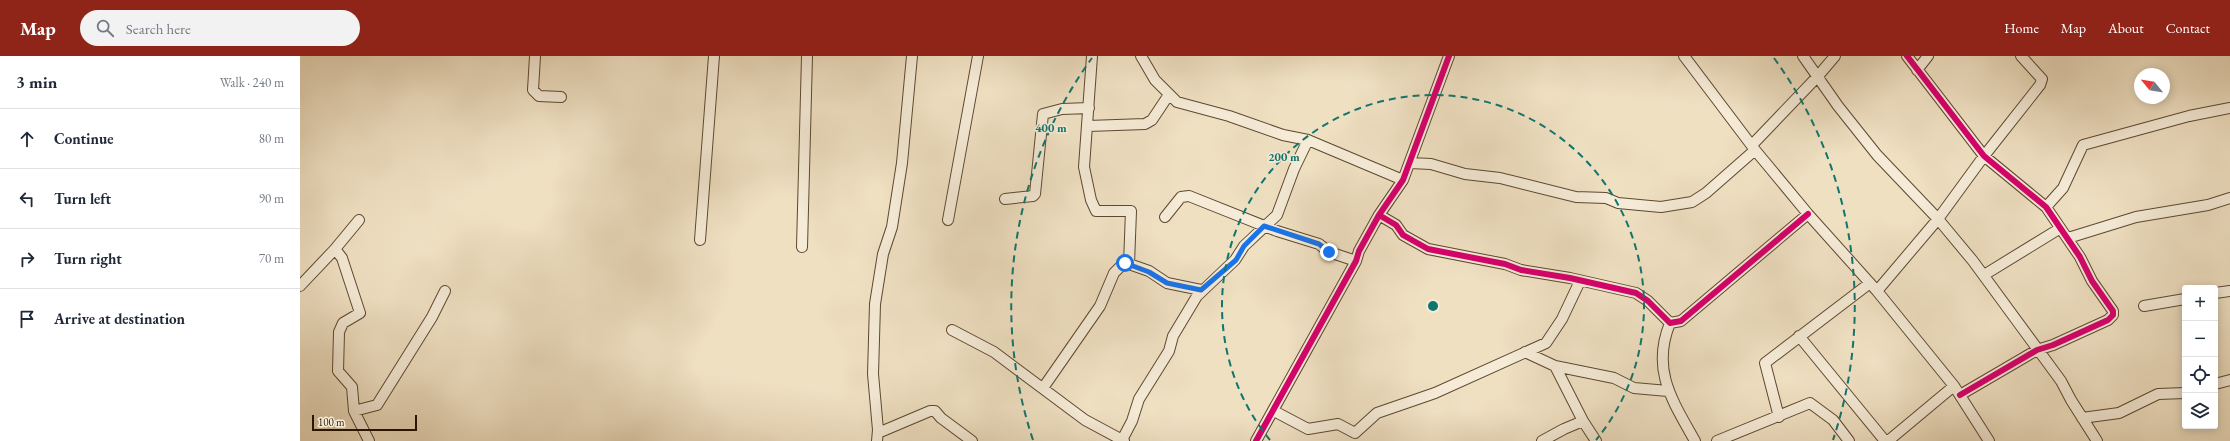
<!DOCTYPE html>
<html lang="en">
<head>
<meta charset="utf-8">
<style>
  :root { --surface:#fff; --page:#f2f2f3; --text:#1f2937; --muted:#747a83; --line:#e0e1e3; --accent:#8f2418 }
  body { margin:0; font-family:"EB Garamond",serif; background:var(--page); color:var(--text) }
  .controls { position:absolute; right:12px; bottom:12px; display:grid; overflow:hidden; border-radius:4px; box-shadow:0 2px 10px #0003 }
  .controls button { width:36px; height:36px; display:grid; place-items:center; padding:0; border:0; border-bottom:1px solid var(--line); background:var(--surface); color:var(--text); font:20px sans-serif }
  .compass { position:absolute; left:1834px; top:12px; width:36px; height:36px; border-radius:50%; background:var(--surface); box-shadow:0 2px 10px #0003; rotate:300deg }
  .scale { position:absolute; left:12px; bottom:10px; width:105px; box-sizing:border-box; padding-left:4px; border:2px solid #2c1600; border-top:0; font-size:11px; line-height:14px; white-space:nowrap; color:#2c1600; -webkit-text-stroke:3px #f5ebd7; paint-order:stroke }
  .stop { position:absolute; width:12px; height:12px; margin:-9px; border:3px solid #1a73e8; border-radius:50%; background:#fff }
  .stop.end { background:#1a73e8; border-color:#fff; box-shadow:0 1px 4px #0008 }
  .list { margin:0; padding:0; list-style:none }
  h2 { display:flex; justify-content:space-between; align-items:center; height:52px; margin:0; padding:0 16px; font-size:17px }
  h2 small { font-size:13px; font-weight:400; color:var(--muted) }
  .list li { display:grid; grid-template-columns:26px 1fr auto; gap:12px; align-items:center; box-sizing:border-box; height:60px; padding:0 16px; border-top:1px solid var(--line) }
  .list b { display:block; font-size:15px; white-space:nowrap }
  .list em { font-size:13px; font-style:normal; color:var(--muted) }
  .icon { flex:none; width:22px; height:22px; fill:none; stroke:currentColor; stroke-width:2; stroke-linecap:round; stroke-linejoin:round }
  .map { position:relative; flex:none; width:1930px; height:385px; overflow:hidden }
  header { display:flex; align-items:center; gap:24px; box-sizing:border-box; height:56px; padding:0 20px; background:var(--accent); color:#fff }
  header strong { font-size:19px }
  nav { display:flex; gap:22px; margin-inline-start:auto; font-size:14px }
  .search { width:280px; height:36px; background:var(--page); display:flex; align-items:center; gap:10px; box-sizing:border-box; padding:0 14px; border-radius:22px; color:var(--muted); font-size:15px }
  main { display:flex }
  aside { flex:1; background:var(--surface) }
  .map>svg:first-child { display:block }
</style>
</head>
<body>
<header>
<strong>Map</strong>
<div class="search"><svg class="icon" aria-label="search" viewBox="0 0 24 24"><circle cx="10" cy="10" r="6"/><path d="M15 15l6 6"/></svg>Search here</div>
<nav><a>Home</a><a>Map</a><a>About</a><a>Contact</a></nav>
</header>
<main>
<aside>
<h2>3 min<small>Walk · 240 m</small></h2>
<ul class="list">
<li><svg class="icon" aria-label="ahead" viewBox="0 0 24 24"><path d="M12 20V5M6 11l6-6 6 6"/></svg><div><b>Continue</b></div><em>80 m</em></li>
<li><svg class="icon" aria-label="left" viewBox="0 0 24 24"><path d="M17 20v-9H6M10 6l-5 5 5 5"/></svg><div><b>Turn left</b></div><em>90 m</em></li>
<li><svg class="icon" aria-label="right" viewBox="0 0 24 24"><path d="M7 20v-9h11M14 6l5 5-5 5"/></svg><div><b>Turn right</b></div><em>70 m</em></li>
<li><svg class="icon" aria-label="arrive" viewBox="0 0 24 24"><path d="M6 21V4h12l-3 4 3 4H6"/></svg><div><b>Arrive at destination</b></div></li>
</ul>
</aside>
<div class="map">
<svg width="1930" height="385" viewBox="0 0 1930 385">
  <rect width="100%" height="100%" fill="#efe0c2"/>
  <filter id="stains"><feTurbulence type="fractalNoise" baseFrequency=".005" numOctaves="4"/><feColorMatrix values="0 0 0 0 .2 0 0 0 0 .09 0 0 0 0 .02 0 0 0 .5 -.17"/></filter>
  <radialGradient id="worn" r=".72"><stop offset=".6" stop-color="#630" stop-opacity="0"/><stop offset="1" stop-color="#630" stop-opacity=".3"/></radialGradient>
  <g fill="none" stroke-linecap="round" stroke-linejoin="round">
    <g stroke="#5d4830" stroke-width="12">
      <path id="minor" d="M235 0 233 34 239 40 261 41
        M792 0 784 111 791 144 796 155H831L829 208
        M841 0 855 24 877 46 929 60 983 79 1008 84 1103 124
        M1384 0 1455 94 1508 158 1577 235 1654 330 1689 385
        M1503 0 1538 50 1577 99 1638 163 1673 205 1761 325 1771 344 1797 385
        M1607 0 1684 100 1746 151 1780 201 1792 225 1813 255V259L1808 264 1753 289 1737 294 1660 339
        M1617 14 1628 0
        M788 70 845 68 852 64 868 40
        M1452 89 1518 20 1535 0
        M1110 107 1131 108 1165 118 1200 122 1276 141 1306 142 1318 147 1361 151 1392 146 1406 137 1455 94
        M705 143 733 140 735 138 743 58 762 53 789 52
        M1746 151 1763 132 1783 89 1889 60 1930 52
        M1079 159 1096 169 1103 179 1128 193 1205 208 1221 214 1270 222 1336 237 1348 245 1370 267 1381 265 1508 158
        M865 161 881 141 889 140 977 175 1019 188 1029 196 1056 205
        M648 164 678 0
        M1768 182 1836 161 1908 149 1930 142
        M400 184 414 0
        M502 191 507 0
        M35 193 59 164
        M1684 219 1759 173
        M0 230 35 193 42 202 60 257 43 267 39 276 38 315 52 331 54 355 69 385
        M1577 235 1638 163 1684 100 1740 29 1742 23 1721 0
        M1915 237 1930 235
        M1844 250 1885 243
        M1370 267C1351 314 1372 344 1395 385
        M652 274 694 296 785 364 824 385
        M1499 280 1585 385
        M1225 296 1255 310 1283 365 1296 385
        M1255 310 1314 322 1334 332 1368 335
        M1915 328 1930 324
        M743 332 800 250 814 217 822 209 829 208 849 215 867 227 901 234
        M54 355 77 349 132 261 145 235
        M974 355 1008 373 1038 368 1055 377 1077 357 1135 337 1246 287 1262 263 1280 225
        M1479 361 1465 307 1570 227
        M1782 362 1819 357 1858 338 1885 337
        M578 377 630 355H635L641 362 672 385
        M822 384 832 365 839 343 869 295 873 280 897 240 935 204 944 190 977 159 994 113 1008 84
        M577 385 578 374 573 318 575 248 583 198 592 171 602 107 612 0
        M956 385 1056 205 1059 195 1079 159 1103 124 1149 0
        M1242 385 1264 373 1283 365
        M1417 385 1510 347 1533 364 1549 385
        M1588 385 1654 330"/>
    </g>
    <use href="#minor" stroke="#f5ebd7" stroke-width="10"/>
    <g stroke="#f5ebd7" stroke-width="8">
      <path id="cycleway" d="M1607 0 1684 100 1746 151 1780 201 1792 225 1813 255V259L1808 264 1753 289 1737 294 1660 339
        M1079 159 1096 169 1103 179 1128 193 1205 208 1221 214 1270 222 1336 237 1348 245 1370 267 1381 265 1508 158
        M956 385 1056 205 1059 195 1079 159 1103 124 1149 0"/>
    </g>
    <use href="#cycleway" stroke="#d6006c" stroke-width="6"/>
  </g>
  <g fill="none" stroke-linecap="round" stroke-linejoin="round">
    <path stroke="#1a73e8" stroke-width="5" d="M825 207 849 216 867 227 901 234 936 204 944 190 964 170 1019 188 1029 196"/>
  </g>
  <g fill="none" stroke="#0f766e" stroke-width="2" stroke-dasharray="7 5">
    <path d="M970 384A211 211 0 1 1 1296 384"/>
    <path d="M733 384A422 422 0 0 1 792 2M1474 2A422 422 0 0 1 1533 384"/>
  </g>
  <circle cx="1133" cy="250" r="6" fill="#0f766e" stroke="#f5ebd7" stroke-width="2"/>
  <g font-size="12" text-anchor="middle" font-weight="bold" fill="#0f766e" stroke="#f5ebd7" stroke-width="3.5" stroke-linejoin="round" paint-order="stroke">
    <text x="751" y="76">400 m</text>
    <text x="984" y="105">200 m</text>
  </g>
  <rect width="100%" height="100%" filter="url(#stains)"/>
  <rect width="100%" height="100%" fill="url(#worn)"/>
</svg>
<div class="controls">
<button>+</button>
<button>−</button>
<button><svg class="icon" aria-label="locate" viewBox="0 0 24 24"><circle cx="12" cy="12" r="6"/><path d="M12 2v4M12 18v4M2 12h4M18 12h4"/></svg></button>
<button><svg class="icon" aria-label="layers" viewBox="0 0 24 24"><path d="M12 4l9 5-9 5-9-5zM3 14l9 5 9-5"/></svg></button>
</div>
<svg class="compass" viewBox="-18 -18 36 36"><path d="M0-13l5 13h-10z" fill="#e53935"/><path d="M0 13l5-13h-10z" fill="#747a83"/></svg>
<div class="scale">100 m</div>
<div class="stop" style="left:825px;top:207px"></div>
<div class="stop end" style="left:1029px;top:196px"></div>
</div>
</main>
</body>
</html>
